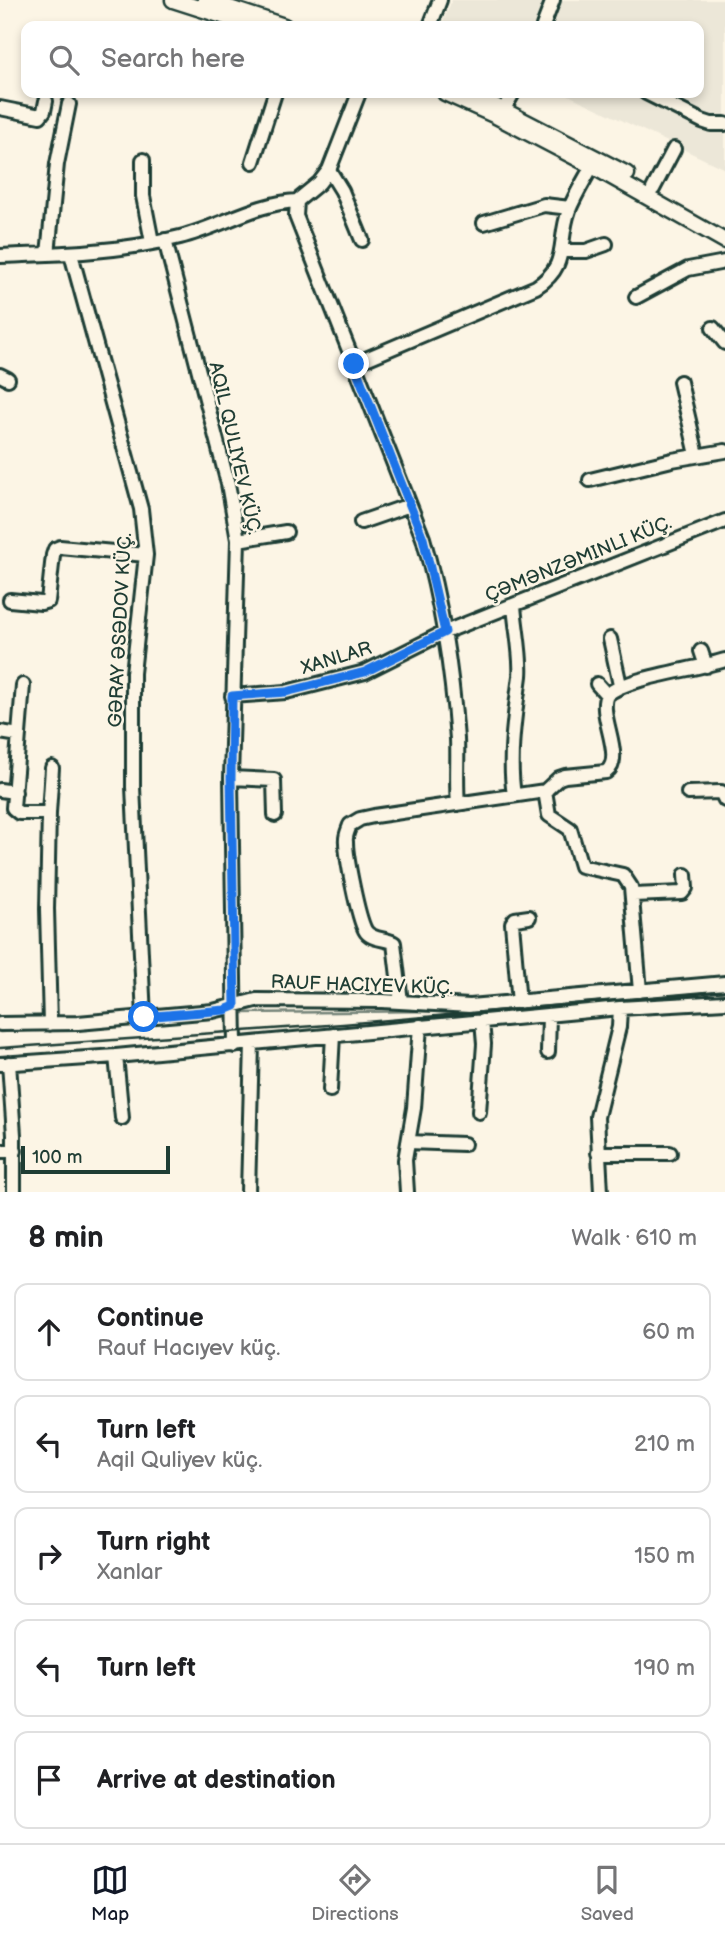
<!DOCTYPE html>
<html lang="en">
<head>
<meta charset="utf-8">
<style>
  :root { --surface:#fff; --page:#f6f6f6; --text:#202124; --muted:#757577; --line:#e0e0e0; --accent:#111827 }
  body { margin:0; font-family:"Balsamiq Sans",sans-serif; background:var(--page); color:var(--text) }
  .scale { position:absolute; left:21px; bottom:18px; width:149px; box-sizing:border-box; padding-left:7px; border:4px solid #1f3d34; border-top:0; font-size:19px; line-height:24px; white-space:nowrap; color:#1f3d34; -webkit-text-stroke:5px #fcf5e5; paint-order:stroke }
  .stop { position:absolute; width:21px; height:21px; margin:-16px; border:5px solid #1a73e8; border-radius:50%; background:#fff }
  .stop.end { background:#1a73e8; border-color:#fff; box-shadow:0 2px 7px #0008 }
  .list { margin:0; padding:0; list-style:none }
  h2 { display:flex; justify-content:space-between; align-items:center; height:91px; margin:0; padding:0 28px; font-size:30px }
  h2 small { font-size:23px; font-weight:400; color:var(--muted) }
  .list li { display:grid; grid-template-columns:46px 1fr auto; gap:21px; align-items:center; box-sizing:border-box; height:98px; margin:0 14px 14px; padding:0 14px; border:2px solid var(--line); border-radius:14px }
  .list b { display:block; font-size:26px; white-space:nowrap }
  .list p { margin:0; font-size:23px; white-space:nowrap; color:var(--muted) }
  .list em { font-size:23px; font-style:normal; color:var(--muted) }
  .icon { flex:none; width:38px; height:38px; fill:none; stroke:currentColor; stroke-width:2; stroke-linecap:round; stroke-linejoin:round }
  .map { position:relative; flex:none; width:725px; height:1192px; overflow:hidden }
  .search { position:absolute; background:var(--surface); box-shadow:0 4px 10px #0003; left:21px; right:21px; top:21px; height:77px; display:flex; align-items:center; gap:18px; box-sizing:border-box; padding:0 24px; border-radius:14px; color:var(--muted); font-size:26px }
  .sheet { height:651px; background:var(--surface) }
  nav { display:flex; justify-content:space-around; align-items:center; box-sizing:border-box; height:98px; border-top:2px solid var(--line); background:var(--surface); font-size:19px; color:var(--muted) }
  nav a { display:grid; justify-items:center; gap:4px }
  nav .on { color:var(--accent) }
  .map>svg:first-child { display:block }
</style>
</head>
<body>
<div class="map">
<svg width="725" height="1192" viewBox="0 0 725 1192">
  <rect width="100%" height="100%" fill="#fcf5e5"/>
  <filter id="ink" filterUnits="userSpaceOnUse"><feTurbulence type="fractalNoise" baseFrequency=".0143" numOctaves="2"/><feDisplacementMap in="SourceGraphic" scale="14" xChannelSelector="R" yChannelSelector="G"/><feConvolveMatrix kernelMatrix="1 2 1 2 8 2 1 2 1" color-interpolation-filters="sRGB"/></filter>
  <g filter="url(#ink)">
    <path fill="#ece7d8" d="M452 0H725V169L564 93H699V26H441Z"/>
    <g fill="none" stroke-linecap="round" stroke-linejoin="round">
      <path stroke="#758479" stroke-width="2.5" d="M240 1013 435 1011
        M88 1028 227 1016
        M57 1030 74 1029
        M0 1032 45 1030"/>
      <g stroke="#1f3d34" stroke-width="18">
        <path id="minor" d="M430 26 440 0
          M543 26 553 0
          M359 93 329 170 319 183 297 201 296 216 423 538C442 604 452 671 457 739 458 761 456 782 458 804
          M646 93 702 121 711 124H725
          M0 108 40 116 44 111 46 101
          M504 109 513 93
          M143 160V196L152 242
          M253 162 275 93
          M329 170 342 191 362 240
          M653 189 674 149
          M484 223 544 205 570 208
          M165 240 228 484 238 540 231 778 235 1046
          M561 251H586L606 244
          M48 254 57 164 69 104
          M71 254 141 509 146 555 133 673V787L144 1017
          M0 256C60 254 122 252 180 237 220 227 256 203 297 201
          M636 297 688 269 725 262
          M713 328 725 343
          M354 364 536 287C570 265 557 243 569 210 575 195 584 181 592 166
          M0 375 8 379
          M680 382 697 455
          M590 480 672 460 725 451
          M361 522 410 505
          M238 540 286 532
          M10 600 41 603 48 601 53 555 55 549 60 547 146 555
          M514 605C515 624 522 657 520 676 515 714 508 757 514 795
          M610 639 620 685
          M701 651 706 666
          M597 684 607 695
          M23 685 13 808 19 813H49L47 909 50 1024
          M232 696 286 692 365 672 445 632 725 521
          M0 732 19 735
          M231 778 274 780 275 815
          M0 790 15 792
          M545 791 549 815 570 829 581 866 623 875 631 887 640 991
          M688 793 721 792 725 800
          M49 813 52 768
          M633 895 682 893 686 888 685 875
          M401 1002 394 943C385 938 370 940 365 930 358 917 346 857 346 842 345 836 348 831 350 825L360 819 374 816 545 791 559 778 565 776 606 772C626 758 597 715 607 695 627 677 695 670 725 660
          M519 1003 512 923 515 919 529 917
          M0 1024 78 1023 213 1011 256 1000 382 1001 470 1006 725 983
          M548 1052 549 1015
          M116 1056 122 1118
          M9 1063 14 1135V1192
          M0 1064 116 1056 620 1008 725 1002
          M330 1090 333 1035
          M479 1112 484 1044 482 1021
          M408 1142 464 1144
          M0 1151H15
          M598 1153H670
          M248 1192 252 1044
          M407 1192 405 1160 414 1108 420 1026
          M601 1192 597 1117 619 1027 620 1008"/>
      </g>
      <g stroke="#1f3d34" stroke-width="19">
        <path id="major" d="M173 0 254 26
          M205 0 284 26
          M445 93 494 115 592 166 725 241
          M470 93 627 174"/>
      </g>
      <use href="#minor" stroke="#fcf5e5" stroke-width="12"/>
      <use href="#major" stroke="#fcf5e5" stroke-width="14"/>
      <path stroke="#1f3d34" stroke-width="2.5" d="M0 1048 343 1024 725 991"/>
    </g>
  </g>
  <g fill="none" stroke-linecap="round" stroke-linejoin="round" filter="url(#ink)">
    <path stroke="#1a73e8" stroke-width="9" d="M144 1017 225 1010 235 1006 231 778 232 696 286 692 365 672 445 632 423 538 354 364"/>
  </g>
  <g text-anchor="middle" stroke-width="5" stroke-linejoin="round" paint-order="stroke">
    <g font-size="19" fill="#1f3d34" stroke="#fcf5e5">
      <text transform="translate(236 448) rotate(77)" y="7">AQIL QULIYEV KÜÇ.</text>
      <text transform="translate(578 558) rotate(-22)" y="7">ÇƏMƏNZƏMINLI KÜÇ.</text>
      <text transform="translate(119 630) rotate(-87)" y="7">GƏRAY ƏSƏDOV KÜÇ.</text>
      <text transform="translate(336 657) rotate(-17)" y="7">XANLAR</text>
      <text transform="translate(362 984) rotate(2)" y="7">RAUF HACIYEV KÜÇ.</text>
    </g>
  </g>
</svg>
<div class="scale">100 m</div>
<div class="stop" style="left:144px;top:1017px"></div>
<div class="stop end" style="left:354px;top:364px"></div>
<div class="search"><svg class="icon" aria-label="search" viewBox="0 0 24 24"><circle cx="10" cy="10" r="6"/><path d="M15 15l6 6"/></svg>Search here</div>
</div>
<section class="sheet">
<h2>8 min<small>Walk · 610 m</small></h2>
<ul class="list">
<li><svg class="icon" aria-label="ahead" viewBox="0 0 24 24"><path d="M12 20V5M6 11l6-6 6 6"/></svg><div><b>Continue</b><p>Rauf Hacıyev küç.</p></div><em>60 m</em></li>
<li><svg class="icon" aria-label="left" viewBox="0 0 24 24"><path d="M17 20v-9H6M10 6l-5 5 5 5"/></svg><div><b>Turn left</b><p>Aqil Quliyev küç.</p></div><em>210 m</em></li>
<li><svg class="icon" aria-label="right" viewBox="0 0 24 24"><path d="M7 20v-9h11M14 6l5 5-5 5"/></svg><div><b>Turn right</b><p>Xanlar</p></div><em>150 m</em></li>
<li><svg class="icon" aria-label="left" viewBox="0 0 24 24"><path d="M17 20v-9H6M10 6l-5 5 5 5"/></svg><div><b>Turn left</b></div><em>190 m</em></li>
<li><svg class="icon" aria-label="arrive" viewBox="0 0 24 24"><path d="M6 21V4h12l-3 4 3 4H6"/></svg><div><b>Arrive at destination</b></div></li>
</ul>
</section>
<nav>
<a class="on"><svg class="icon" aria-label="map" viewBox="0 0 24 24"><path d="M3 6l6-2 6 2 6-2v14l-6 2-6-2-6 2zM9 4v14M15 6v14"/></svg>Map</a>
<a><svg class="icon" aria-label="directions" viewBox="0 0 24 24"><path d="M12 3l9 9-9 9-9-9zM9 14v-3h6M13 9l2 2-2 2"/></svg>Directions</a>
<a><svg class="icon" aria-label="saved" viewBox="0 0 24 24"><path d="M7 4h10v16l-5-4-5 4z"/></svg>Saved</a>
</nav>
</body>
</html>
